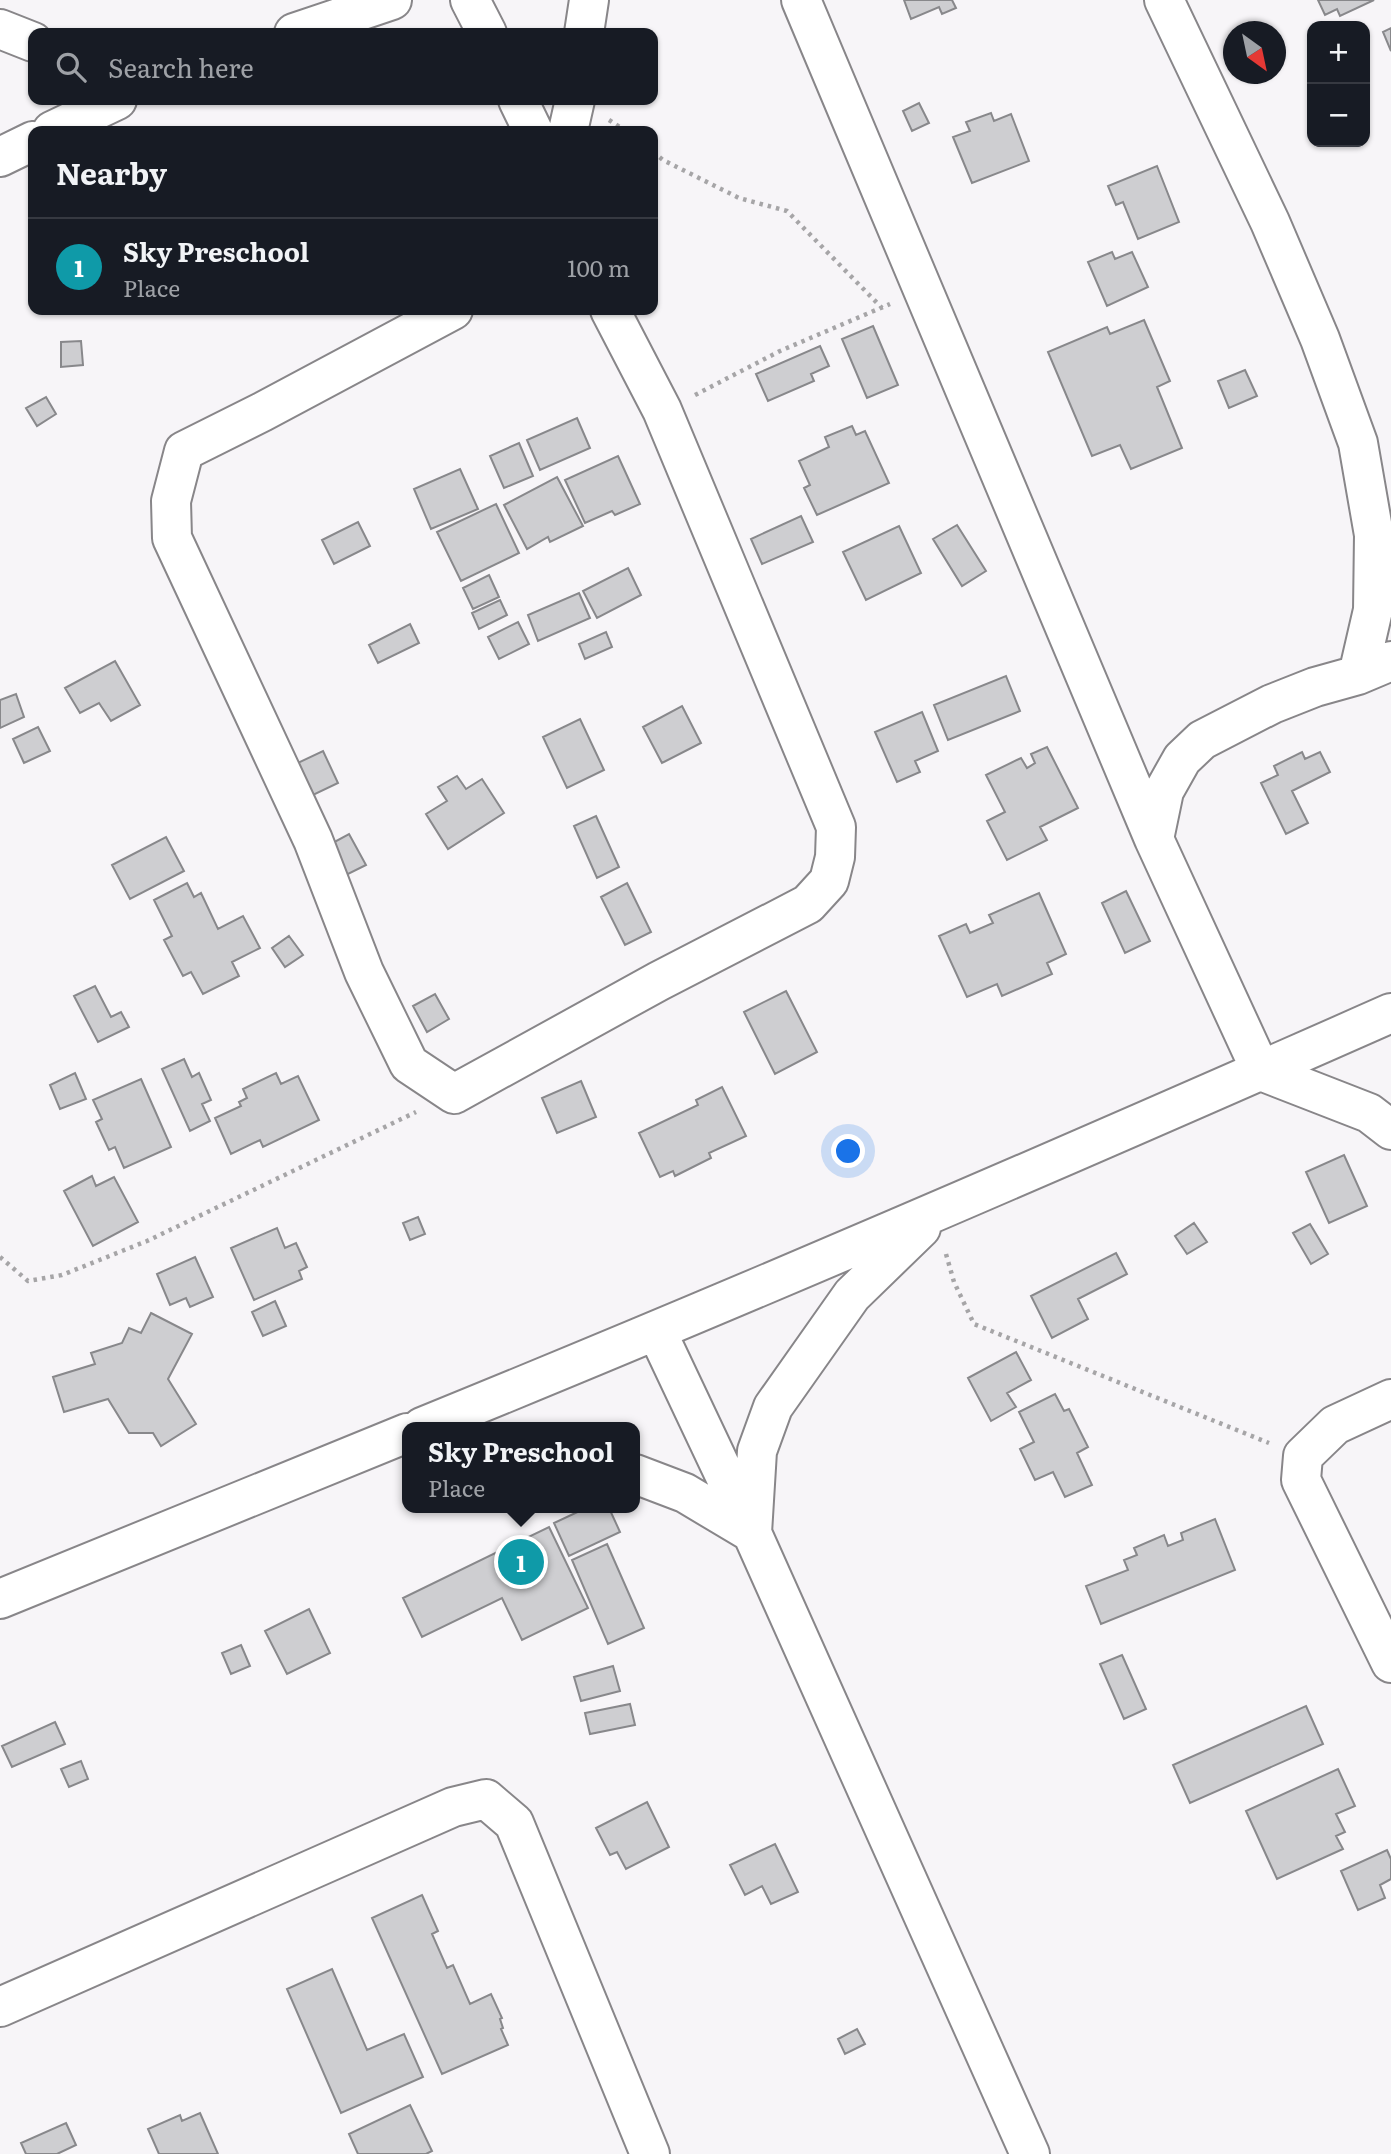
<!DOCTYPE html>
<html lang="en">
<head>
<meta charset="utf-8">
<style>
  :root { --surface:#171b24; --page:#242831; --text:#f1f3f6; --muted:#9ea1a6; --line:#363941; --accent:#0b8043 }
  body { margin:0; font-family:Literata,serif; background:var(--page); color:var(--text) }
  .controls { position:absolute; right:21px; top:21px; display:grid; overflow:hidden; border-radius:14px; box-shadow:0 2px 5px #0004 }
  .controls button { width:63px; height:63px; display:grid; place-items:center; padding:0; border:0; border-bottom:2px solid var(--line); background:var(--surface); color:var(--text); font:35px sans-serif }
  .compass { position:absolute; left:1223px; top:21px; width:63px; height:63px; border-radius:50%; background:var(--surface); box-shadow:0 2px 5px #0004; rotate:147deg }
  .you { position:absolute; left:849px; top:1152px; width:24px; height:24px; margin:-18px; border:5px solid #fff; border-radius:50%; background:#1a73e8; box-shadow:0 0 0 10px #1a73e833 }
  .badge { display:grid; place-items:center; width:46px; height:46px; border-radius:50%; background:var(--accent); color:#fff; font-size:23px; font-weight:700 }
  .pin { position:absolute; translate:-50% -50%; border:4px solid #fff; box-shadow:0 2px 7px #0006 }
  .popup { position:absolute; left:402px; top:1422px; width:238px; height:91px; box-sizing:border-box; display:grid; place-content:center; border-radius:14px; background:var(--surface); filter:drop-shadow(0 2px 5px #0005); font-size:23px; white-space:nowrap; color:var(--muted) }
  .popup b { font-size:26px; color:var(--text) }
  .popup::after { content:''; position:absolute; left:50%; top:100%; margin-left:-14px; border:14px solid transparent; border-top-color:var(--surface) }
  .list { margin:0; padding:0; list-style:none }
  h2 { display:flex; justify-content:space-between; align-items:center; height:91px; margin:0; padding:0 28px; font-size:30px }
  h2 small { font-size:23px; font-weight:400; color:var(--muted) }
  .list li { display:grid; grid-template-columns:46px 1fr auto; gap:21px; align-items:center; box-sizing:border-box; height:98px; padding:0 28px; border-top:2px solid var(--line) }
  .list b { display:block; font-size:26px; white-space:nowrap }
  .list p { margin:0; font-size:23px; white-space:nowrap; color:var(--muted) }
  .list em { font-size:23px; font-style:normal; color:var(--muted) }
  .icon { flex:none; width:38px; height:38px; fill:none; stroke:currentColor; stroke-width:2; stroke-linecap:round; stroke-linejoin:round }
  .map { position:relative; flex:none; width:1391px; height:2154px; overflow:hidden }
  .search { position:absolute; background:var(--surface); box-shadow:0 2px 5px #0004; left:28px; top:28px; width:630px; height:77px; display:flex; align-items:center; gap:18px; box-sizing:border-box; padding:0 24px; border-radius:14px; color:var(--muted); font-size:26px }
  .panel { position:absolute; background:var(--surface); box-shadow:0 2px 5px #0004; left:28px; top:126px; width:630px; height:189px; border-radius:14px }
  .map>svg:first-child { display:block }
</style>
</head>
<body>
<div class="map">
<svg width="1391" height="2154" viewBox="0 0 1391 2154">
  <rect width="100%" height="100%" fill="#f7f5f8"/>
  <path fill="#ceced1" stroke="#88888b" stroke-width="2" d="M904 0H952L956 8 942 14 939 7 911 19Z
    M1318 0H1374L1340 16 1337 9 1325 15Z
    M1391 28V51L1383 32Z
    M919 103 929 123 912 131 903 111Z
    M991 113 994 121 1011 114 1029 161 972 183 953 137 970 131 966 122Z
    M1157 166 1179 222 1138 239 1123 202 1116 205 1108 186Z
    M1112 252 1115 259 1132 252 1148 287 1107 306 1088 262Z
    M1144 320 1170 381 1157 387 1182 448 1131 469 1120 445 1092 456 1048 352 1107 327 1110 334Z
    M873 326 898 385 867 398 842 339Z
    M81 341 83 365 61 367V342Z
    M820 346 829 366 811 374 814 381 768 401 756 374Z
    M1245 370 1257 396 1229 408 1218 381Z
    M46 397 56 414 37 426 26 408Z
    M577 418 590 448 540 470 527 440Z
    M852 426 856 435 865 431 889 483 817 515 804 488 810 485 799 461 829 447 825 437Z
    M519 443 533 476 504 488 490 456Z
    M618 456 640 504 615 515 612 511 585 523 565 480Z
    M460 469 478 509 431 529 414 489Z
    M557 477 583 526 550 542 548 537 527 549 504 505Z
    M496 504 519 553 461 581 437 532Z
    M801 516 813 542 762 564 751 539Z
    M358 522 370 546 334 564 322 540Z
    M957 525 986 571 962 586 933 539Z
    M899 526 921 573 866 600 843 552Z
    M628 568 641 595 597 618 583 591Z
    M489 575 499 597 473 609 463 588Z
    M579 593 590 618 538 641 528 615Z
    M500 600 507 615 479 629 472 613Z
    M518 622 529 644 499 659 488 637Z
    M410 624 419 643 378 663 369 645Z
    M606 632 612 647 585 659 579 644Z
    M115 661 140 705 111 721 99 703 80 713 65 688Z
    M1006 676 1020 711 948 740 934 705Z
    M16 694 24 717 0 728V700Z
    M682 706 701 743 662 763 643 727Z
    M922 712 938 751 915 761 920 772 897 782 875 732Z
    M580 719 604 770 567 788 543 737Z
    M38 727 50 751 24 763 13 739Z
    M1047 747 1078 808 1040 827 1047 840 1007 860 987 821 1005 812 986 775 1021 758 1027 768 1035 763 1031 754Z
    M323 751 338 783 313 795 306 780 283 770Z
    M1302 752 1305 759 1320 752 1330 772 1292 791 1308 823 1286 834 1261 783 1278 775 1274 766Z
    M457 776 466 789 482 779 504 813 448 849 426 814 447 801 438 787Z
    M596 816 619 867 597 878 574 826Z
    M349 834 366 865 344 876 327 846Z
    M166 837 184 871 130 899 112 865Z
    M187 883 194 897 201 893 218 929 243 916 260 948 232 962 239 976 203 994 191 972 183 976 164 940 172 936 154 900Z
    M627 883 651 932 625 945 601 897Z
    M1126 891 1150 941 1125 953 1102 903Z
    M1039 893 1066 954 1047 963 1052 974 1002 996 997 984 967 997 939 936 966 924 970 933 993 923 989 915Z
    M289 936 303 955 285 967 272 948Z
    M95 986 111 1017 121 1012 129 1027 98 1042 74 996Z
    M786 991 817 1052 775 1074 744 1012Z
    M435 994 449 1019 427 1032 413 1006Z
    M184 1059 192 1077 199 1073 211 1100 202 1104 210 1121 190 1131 162 1069Z
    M75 1073 86 1099 60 1109 50 1085Z
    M276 1073 281 1084 298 1076 319 1120 263 1147 260 1140 231 1154 215 1118 241 1106 239 1102 247 1098 243 1089Z
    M141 1079 171 1147 124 1168 115 1147 109 1150 96 1122 102 1119 93 1100Z
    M581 1081 596 1117 557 1133 542 1098Z
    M722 1087 746 1136 709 1153 711 1158 675 1176 673 1171 660 1177 639 1133 698 1105 696 1100Z
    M1344 1155 1367 1206 1329 1223 1306 1172Z
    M92 1176 96 1186 114 1177 138 1222 93 1246 64 1191Z
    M418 1217 425 1234 410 1240 403 1223Z
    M1194 1223 1207 1242 1187 1254 1175 1236Z
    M1310 1224 1328 1254 1311 1264 1293 1233Z
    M277 1228 285 1248 296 1243 307 1267 299 1271 302 1279 254 1300 231 1248Z
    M1116 1253 1127 1274 1078 1299 1088 1319 1052 1338 1031 1296Z
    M195 1257 213 1297 190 1307 186 1298 170 1305 157 1274Z
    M275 1301 286 1326 263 1336 252 1312Z
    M151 1313 192 1334 168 1379 196 1424 161 1446 153 1433H129L108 1399 64 1412 53 1377 95 1364 91 1353 122 1343 129 1328 141 1333Z
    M1016 1352 1031 1380 1007 1393 1016 1407 991 1421 968 1378Z
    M1055 1394 1064 1411 1069 1409 1088 1447 1077 1453 1092 1485 1065 1497 1053 1472 1035 1480 1020 1449 1034 1442 1019 1412Z
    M586 1508H609L620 1532 569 1556 554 1523Z
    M1215 1519 1235 1570 1101 1624 1086 1586 1128 1570 1124 1560 1137 1555 1134 1548 1164 1535 1168 1546 1183 1540 1181 1533Z
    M549 1527 588 1608 522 1640 502 1598 422 1637 403 1598Z
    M607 1544 644 1628 608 1644 572 1560Z
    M309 1609 330 1653 287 1674 265 1631Z
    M241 1645 250 1666 231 1674 222 1653Z
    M1122 1655 1146 1709 1124 1719 1100 1664Z
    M613 1666 620 1691 581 1701 574 1677Z
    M630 1704 635 1725 590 1734 585 1713Z
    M1306 1706 1323 1744 1190 1803 1173 1765Z
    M55 1722 65 1744 12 1767 2 1746Z
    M81 1761 88 1779 69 1787 61 1769Z
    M1338 1769 1355 1806 1336 1814 1345 1832 1336 1836 1343 1849 1277 1879 1246 1811Z
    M647 1802 669 1847 626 1869 617 1852 610 1855 596 1828Z
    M775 1844 798 1892 771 1904 762 1886 745 1895 730 1865Z
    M1387 1850 1391 1859V1879L1380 1885 1385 1898 1358 1910 1341 1871Z
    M422 1895 438 1931 432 1934 447 1968 453 1965 470 2004 491 1994 502 2018 500 2019 503 2028 501 2029 508 2045 442 2074 372 1918Z
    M332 1969 367 2050 404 2034 423 2077 341 2113 287 1989Z
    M857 2029 865 2044 845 2054 838 2039Z
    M410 2105 432 2151 426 2154H358L349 2134Z
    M200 2113 218 2154H159L148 2129 180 2115 182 2121Z
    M66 2123 76 2145 57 2154H26L21 2143Z"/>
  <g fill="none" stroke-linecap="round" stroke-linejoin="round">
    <g stroke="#888689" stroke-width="42">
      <path id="minor" d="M470 0 487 33
        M801 0 1154 839 1261 1071 1369 1113 1391 1130
        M1164 0 1270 222 1320 339 1358 443 1374 535 1373 610 1358 675
        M0 29 33 42
        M294 33 392 0
        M584 33 589 0
        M518 100 533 131
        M52 131 117 100
        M568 131 575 100
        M0 157 33 141
        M453 310 262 412 184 451 171 501 172 538 313 840 364 972 409 1064 454 1094 659 981 808 904 829 881 835 857 836 827 662 410 610 310
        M1154 839 1164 791 1182 759 1202 740 1272 704 1315 687 1358 675 1391 661
        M657 1332 752 1533 1030 2154
        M1391 1399 1335 1425 1303 1456 1301 1480 1391 1663
        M422 1427C747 1295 1070 1155 1391 1013
        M635 1474 685 1493 752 1533 757 1451 773 1407 852 1295 921 1228
        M0 1599 407 1433
        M0 2007 453 1807 486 1799 514 1823 650 2154"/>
    </g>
    <path stroke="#a6a5a7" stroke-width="4.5" stroke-dasharray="3.5 5" stroke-linecap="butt" d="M609 120 626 131
      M653 152 663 160 739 198 787 211 882 308
      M695 395 780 351 890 304
      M946 1254 954 1282 974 1324 1269 1443
      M0 1257 28 1281 62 1275 147 1241 416 1112"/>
    <use href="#minor" stroke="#fff" stroke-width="38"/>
  </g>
</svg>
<div class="controls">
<button>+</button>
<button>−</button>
</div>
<svg class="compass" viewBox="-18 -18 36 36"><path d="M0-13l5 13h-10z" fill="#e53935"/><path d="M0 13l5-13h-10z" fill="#9ea1a6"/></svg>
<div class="you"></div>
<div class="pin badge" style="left:521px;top:1562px;background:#0f9aa8">1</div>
<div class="popup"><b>Sky Preschool</b>Place</div>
<div class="search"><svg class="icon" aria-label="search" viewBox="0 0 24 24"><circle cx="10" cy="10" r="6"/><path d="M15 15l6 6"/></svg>Search here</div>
<section class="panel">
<h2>Nearby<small></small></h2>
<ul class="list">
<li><span class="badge" style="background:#0f9aa8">1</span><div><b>Sky Preschool</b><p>Place</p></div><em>100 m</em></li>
</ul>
</section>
</div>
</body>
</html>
